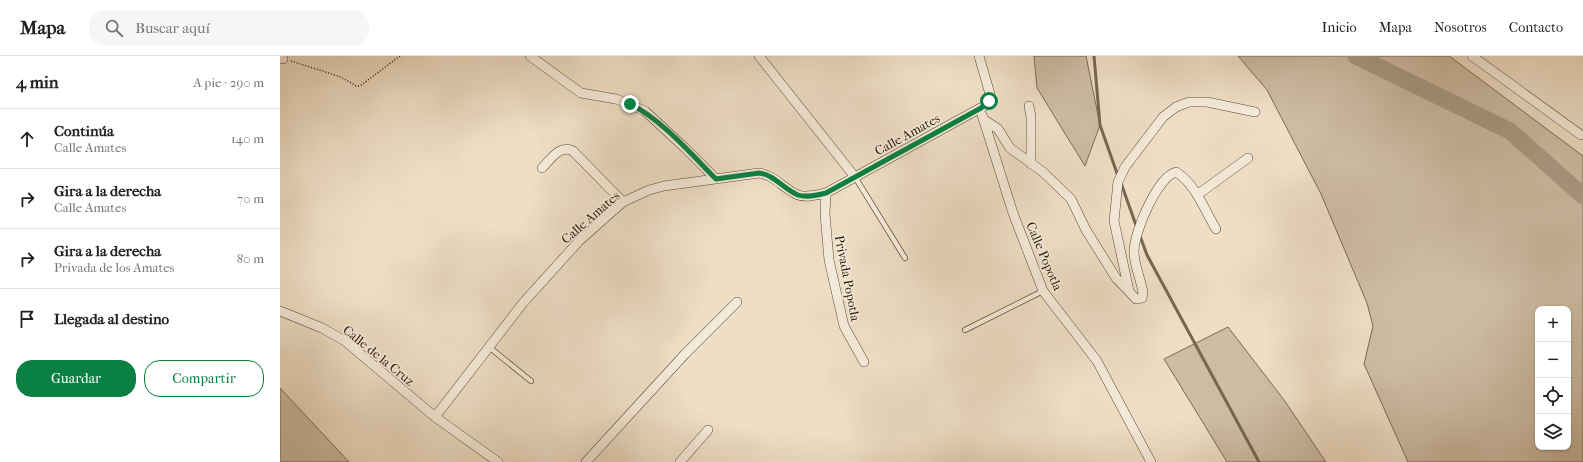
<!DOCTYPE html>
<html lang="es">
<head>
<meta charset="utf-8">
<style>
  :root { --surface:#fff; --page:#f6f6f6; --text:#222; --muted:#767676; --line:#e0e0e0; --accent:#0b8043 }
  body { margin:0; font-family:"IM FELL French Canon",serif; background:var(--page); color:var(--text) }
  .controls { position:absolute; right:12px; bottom:12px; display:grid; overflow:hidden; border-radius:8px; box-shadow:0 1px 3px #0004 }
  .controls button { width:36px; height:36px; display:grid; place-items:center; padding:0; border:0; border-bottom:1px solid var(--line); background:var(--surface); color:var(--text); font:20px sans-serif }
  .stop { position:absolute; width:12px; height:12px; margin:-9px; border:3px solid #0b8043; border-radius:50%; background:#fff }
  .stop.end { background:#0b8043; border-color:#fff; box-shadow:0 1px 4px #0008 }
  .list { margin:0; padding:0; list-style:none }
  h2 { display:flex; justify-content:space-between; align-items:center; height:52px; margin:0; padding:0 16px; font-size:17px }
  h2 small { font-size:13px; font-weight:400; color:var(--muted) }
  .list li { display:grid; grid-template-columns:26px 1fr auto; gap:12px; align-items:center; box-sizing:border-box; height:60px; padding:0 16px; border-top:1px solid var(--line) }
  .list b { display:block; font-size:15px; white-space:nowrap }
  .list p { margin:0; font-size:13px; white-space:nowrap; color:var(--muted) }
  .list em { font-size:13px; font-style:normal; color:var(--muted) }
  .actions { display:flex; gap:8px; padding:12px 16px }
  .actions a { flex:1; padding:9px 0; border:1px solid var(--accent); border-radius:16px; text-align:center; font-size:14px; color:var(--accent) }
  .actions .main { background:var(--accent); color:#fff }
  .icon { flex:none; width:22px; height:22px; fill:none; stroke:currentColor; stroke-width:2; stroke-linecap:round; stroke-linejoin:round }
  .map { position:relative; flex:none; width:1303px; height:406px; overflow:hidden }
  header { display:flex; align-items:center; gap:24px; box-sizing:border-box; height:56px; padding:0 20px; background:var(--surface); border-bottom:1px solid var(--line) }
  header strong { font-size:19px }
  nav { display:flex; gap:22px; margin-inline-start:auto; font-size:14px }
  .search { width:280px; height:36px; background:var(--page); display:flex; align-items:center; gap:10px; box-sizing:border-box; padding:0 14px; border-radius:16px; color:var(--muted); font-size:15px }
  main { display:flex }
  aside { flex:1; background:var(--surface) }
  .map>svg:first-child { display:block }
</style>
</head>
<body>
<header>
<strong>Mapa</strong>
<div class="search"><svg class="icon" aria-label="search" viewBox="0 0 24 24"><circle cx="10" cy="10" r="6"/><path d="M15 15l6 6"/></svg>Buscar aquí</div>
<nav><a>Inicio</a><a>Mapa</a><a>Nosotros</a><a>Contacto</a></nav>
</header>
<main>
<aside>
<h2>4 min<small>A pie · 290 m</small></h2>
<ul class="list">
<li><svg class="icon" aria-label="ahead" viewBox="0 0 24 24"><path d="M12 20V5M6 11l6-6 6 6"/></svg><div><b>Continúa</b><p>Calle Amates</p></div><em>140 m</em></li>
<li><svg class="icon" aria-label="right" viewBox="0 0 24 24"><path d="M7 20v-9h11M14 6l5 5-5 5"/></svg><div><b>Gira a la derecha</b><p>Calle Amates</p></div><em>70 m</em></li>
<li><svg class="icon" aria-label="right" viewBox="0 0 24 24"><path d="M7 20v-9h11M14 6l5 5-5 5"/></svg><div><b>Gira a la derecha</b><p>Privada de los Amates</p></div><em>80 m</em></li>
<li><svg class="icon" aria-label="arrive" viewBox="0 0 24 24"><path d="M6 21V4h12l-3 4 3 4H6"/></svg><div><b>Llegada al destino</b></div></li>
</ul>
<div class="actions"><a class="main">Guardar</a><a>Compartir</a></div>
</aside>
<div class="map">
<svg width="1303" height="406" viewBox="0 0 1303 406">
  <rect width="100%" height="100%" fill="#eedec5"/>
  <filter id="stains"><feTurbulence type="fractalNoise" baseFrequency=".005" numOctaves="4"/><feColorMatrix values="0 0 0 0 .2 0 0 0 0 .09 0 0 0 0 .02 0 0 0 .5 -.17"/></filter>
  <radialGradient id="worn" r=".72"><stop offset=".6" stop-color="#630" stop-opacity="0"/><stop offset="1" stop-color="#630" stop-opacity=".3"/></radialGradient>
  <path fill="#cdbca4" stroke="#7b6a54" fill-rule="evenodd" d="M754 0H806L820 69 805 110 757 32Z
    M958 0H1169L1303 100V406H1128L1084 308 1093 270 1087 247 1041 138 987 34ZM1258 253H1288V391H1258Z
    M948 271 1004 344 1046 406H947L884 303Z
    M0 332 69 406H0Z"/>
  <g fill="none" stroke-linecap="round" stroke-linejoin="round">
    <path stroke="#776750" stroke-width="3" d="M814 0 820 69 838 120
      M841 127 857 172
      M860 180 867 199 979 406"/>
    <path stroke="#ab9b83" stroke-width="17" d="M1076 0 1230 75 1303 140"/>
    <g stroke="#5a4a34" stroke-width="6">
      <path id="service" d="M575 121 625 202
        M685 274 763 235
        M209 291 251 325"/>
    </g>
    <g stroke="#5a4a34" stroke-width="10">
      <path id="minor" d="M250 0 301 37 336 43 365 55 405 92 436 123
        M479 0 575 121
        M1192 0 1301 79
        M0 2 3 3
        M749 50 751 61V108
        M702 59 733 157 763 235 817 305 871 406
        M703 63 718 73 730 92 763 116 791 143 806 174 836 222 856 243 862 242 863 237C861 223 854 210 854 195 854 177 877 121 896 116 915 127 925 155 936 173
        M262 112C271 103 280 88 293 95L343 146
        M546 137 545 158 549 204 564 270 584 306
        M917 139 968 102
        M849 235 834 165 838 126 845 111 883 61 896 51 909 46H927L975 56
        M0 255 42 272 65 285 155 361 218 406
        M155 361 243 247 299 185 343 146 369 134 384 130 479 117C495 119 503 133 518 139 527 142 537 139 546 137L706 49 710 38 699 0
        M306 406 405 298 457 246
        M400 406 428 374"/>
    </g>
    <path stroke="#291804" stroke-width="1.5" stroke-dasharray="1 2" stroke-linecap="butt" d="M11 5 61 21 76 30H80L120 0"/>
    <use href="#service" stroke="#f4ead9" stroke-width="4.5"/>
    <use href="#minor" stroke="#f4ead9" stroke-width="9"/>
  </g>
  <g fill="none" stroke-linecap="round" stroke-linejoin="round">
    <path stroke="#0b8043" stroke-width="5" d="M350 48C381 63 411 98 436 123L479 117C495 119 503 133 518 139 527 142 537 139 546 137L701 52 709 45"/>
  </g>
  <g text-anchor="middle" stroke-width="3.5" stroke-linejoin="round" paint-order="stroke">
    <g font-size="13" fill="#291804" stroke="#f4ead9">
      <text transform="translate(627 78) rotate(-29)" y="5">Calle Amates</text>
      <text transform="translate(310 161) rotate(-41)" y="5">Calle Amates</text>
      <text transform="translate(765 200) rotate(67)" y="5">Calle Popotla</text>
      <text transform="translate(568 222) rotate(79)" y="5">Privada Popotla</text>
      <text transform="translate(99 299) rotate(39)" y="5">Calle de la Cruz</text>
    </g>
  </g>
  <rect width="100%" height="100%" filter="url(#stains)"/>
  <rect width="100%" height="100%" fill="url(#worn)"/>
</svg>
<div class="controls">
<button>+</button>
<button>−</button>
<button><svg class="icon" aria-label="locate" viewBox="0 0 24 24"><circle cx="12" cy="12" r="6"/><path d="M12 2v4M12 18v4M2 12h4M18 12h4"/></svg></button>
<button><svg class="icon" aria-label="layers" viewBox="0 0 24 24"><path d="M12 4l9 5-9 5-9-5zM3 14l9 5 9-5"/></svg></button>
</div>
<div class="stop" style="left:709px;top:45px"></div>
<div class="stop end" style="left:350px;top:48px"></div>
</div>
</main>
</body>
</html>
